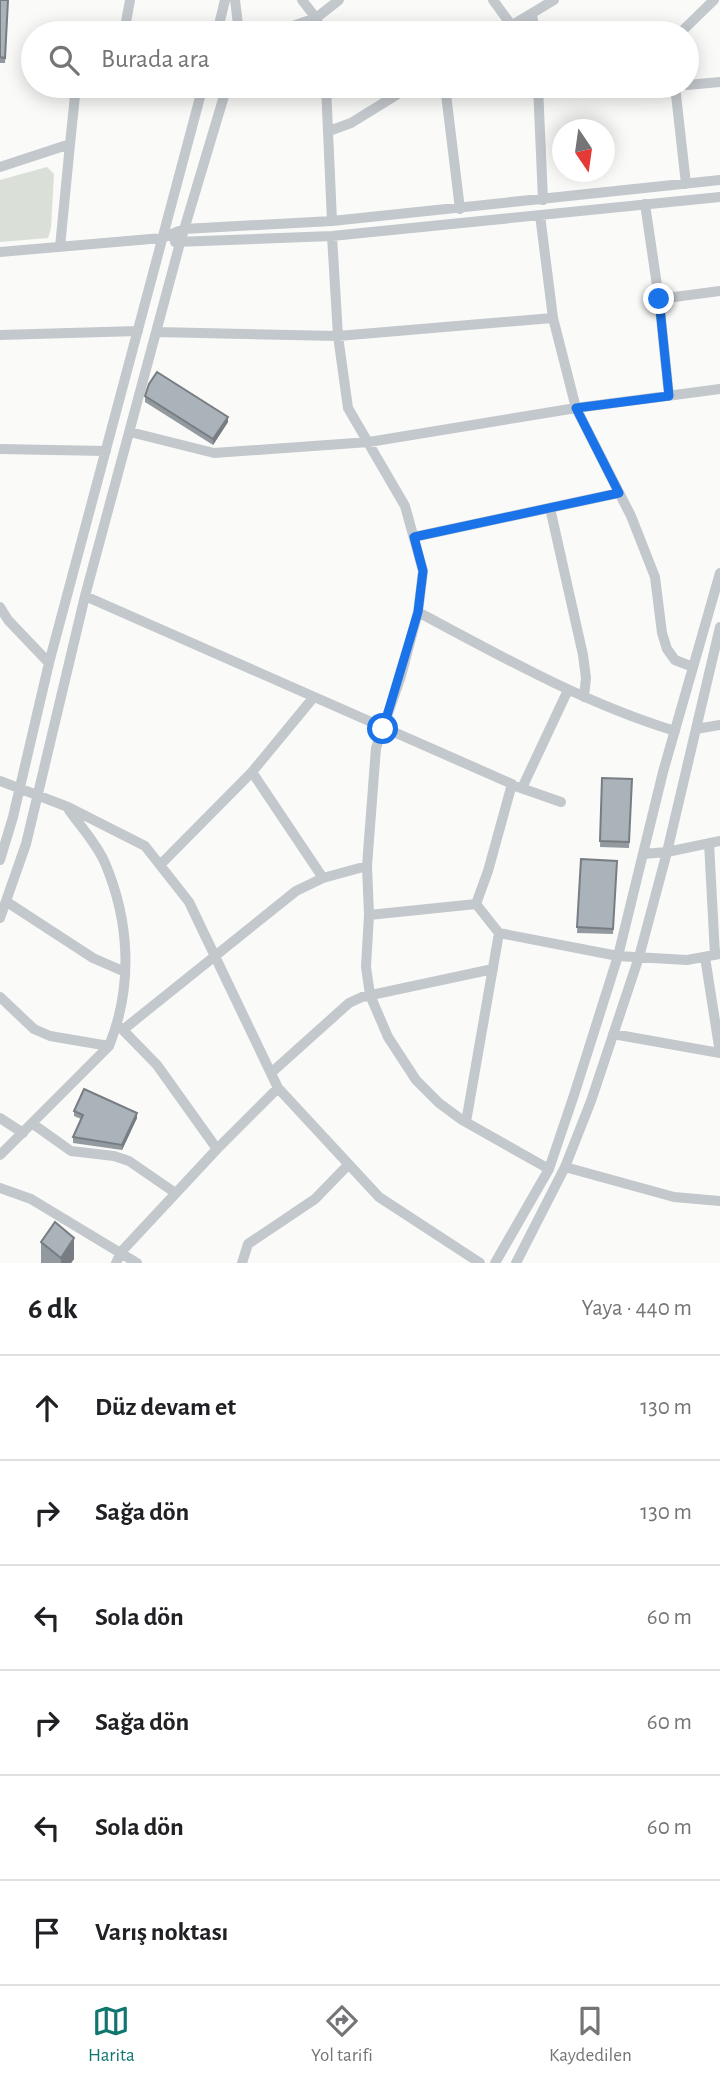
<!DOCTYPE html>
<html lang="tr">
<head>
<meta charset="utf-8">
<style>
  :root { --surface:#fff; --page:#f6f6f6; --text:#202124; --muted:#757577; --line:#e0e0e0; --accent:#0f766e }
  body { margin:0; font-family:"Alegreya Sans",sans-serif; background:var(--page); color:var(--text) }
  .compass { position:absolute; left:552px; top:119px; width:63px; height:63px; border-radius:50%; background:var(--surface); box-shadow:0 4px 18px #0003; rotate:167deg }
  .stop { position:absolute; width:21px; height:21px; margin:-16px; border:5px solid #1a73e8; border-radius:50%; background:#fff }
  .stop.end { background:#1a73e8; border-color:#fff; box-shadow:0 2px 7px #0008 }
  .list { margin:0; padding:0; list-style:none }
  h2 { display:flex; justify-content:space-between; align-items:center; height:91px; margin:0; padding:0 28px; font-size:30px }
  h2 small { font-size:23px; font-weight:400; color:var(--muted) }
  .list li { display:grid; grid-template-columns:46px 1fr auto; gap:21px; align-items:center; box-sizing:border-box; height:105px; padding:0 28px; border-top:2px solid var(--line) }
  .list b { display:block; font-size:26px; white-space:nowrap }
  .list em { font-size:23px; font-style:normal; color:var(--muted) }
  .icon { flex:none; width:38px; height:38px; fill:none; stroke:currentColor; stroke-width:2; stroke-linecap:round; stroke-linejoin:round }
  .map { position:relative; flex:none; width:720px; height:1263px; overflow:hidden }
  .search { position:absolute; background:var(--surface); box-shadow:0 4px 18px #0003; left:21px; right:21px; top:21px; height:77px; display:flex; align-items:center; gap:18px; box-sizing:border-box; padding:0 24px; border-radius:38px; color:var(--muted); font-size:26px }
  .sheet { height:721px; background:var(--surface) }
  nav { display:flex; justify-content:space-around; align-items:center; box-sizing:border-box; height:98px; border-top:2px solid var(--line); background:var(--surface); font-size:19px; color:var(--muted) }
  nav a { display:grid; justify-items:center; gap:4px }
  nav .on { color:var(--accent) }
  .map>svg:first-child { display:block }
</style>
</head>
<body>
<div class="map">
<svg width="720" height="1263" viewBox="0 0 720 1263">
  <rect width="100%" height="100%" fill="#fafaf8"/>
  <path fill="#dadfd7" d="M47 167 54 174 51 228 48 238 0 242V180Z"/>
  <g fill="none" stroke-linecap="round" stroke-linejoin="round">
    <path stroke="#c3c8cc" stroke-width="10" d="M235 0 239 33
      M302 0 316 18 323 33
      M493 0 512 26
      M532 14 535 33
      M124 33 130 0
      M217 33 225 0
      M272 33 316 18 339 0
      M499 33 554 0
      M680 33 714 0
      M687 85 720 82
      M326 86 332 221
      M445 86 460 209
      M538 86 543 200
      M675 86 686 184
      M329 131 351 123 411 86
      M0 167 70 144 76 86
      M645 204 659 299 669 396
      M540 215 553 318 576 408 631 516 655 577 662 633 667 649 675 660 693 667
      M332 236 338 336 348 408 405 506 423 571 418 612 401 676 376 748 367 866 369 915 366 967 370 995 388 1037 416 1080 439 1103 462 1120 549 1169
      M175 242 332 236 720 197
      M60 247 70 144
      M0 252 162 238 184 229 332 221 720 180
      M659 299 720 291
      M156 332 338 336 553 318
      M0 335 138 331
      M130 432 214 453 369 442 576 408 720 389
      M0 449 106 451
      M550 508 583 655 586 678 584 697
      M414 537 619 493
      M85 596 512 784 488 871 476 904 499 933 618 956 687 960 720 954
      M0 607 8 620 49 663
      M418 612C502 657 584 703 675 731
      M696 729 720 725
      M252 772 313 698
      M0 781 68 807 145 846 189 902 278 1088 379 1197 480 1263
      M518 787 561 802
      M522 788 568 690
      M709 843 715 955
      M643 854 667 852 720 841
      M0 860 13 817 49 663 203 86
      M160 865 252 772 323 878
      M7 902 93 958 125 972
      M369 915 476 904
      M0 918 26 844 85 596 180 243 227 86
      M705 957 720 1053
      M0 997 34 1029 50 1036 109 1046
      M124 1029 296 891 323 878 367 866
      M613 1034 720 1053
      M271 1073 349 1003 362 997 493 969
      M0 1118 23 1133
      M466 1122 499 933
      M33 1124 71 1151 114 1156 129 1161 174 1192
      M217 1149 278 1088
      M0 1155 109 1046C133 987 130 922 105 863 97 844 81 827 69 810
      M565 1167 674 1197 720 1201
      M0 1188 31 1199 137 1263
      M116 1263 121 1252 217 1149 157 1065 118 1025
      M242 1263 248 1244 315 1199 348 1165
      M495 1263 549 1169 574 1095 618 956 663 772 720 573
      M516 1263 565 1167 591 1101 639 957 667 852 720 627"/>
  </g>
  <path fill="#929a9f" d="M0 0H8L5 63H0Z
    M145 396 228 422 213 445 145 402Z
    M602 778 632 779 629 848 600 847Z
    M581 859 617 861 613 934 577 933Z
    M74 1111 137 1118 122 1150 73 1143V1137L81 1119 74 1116Z
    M41 1242 74 1259 71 1263H41Z"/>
  <path fill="#777d82" d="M228 417V422L213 445V439Z
    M137 1113V1118L122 1150V1145Z
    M74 1238V1259L71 1263H61V1258Z"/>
  <path fill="#aab3b9" stroke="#777d82" stroke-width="2" d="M0 0H8L5 58 0 57Z
    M157 372 228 417 213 439 145 396 149 384Z
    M602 778 632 779 629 842 600 841Z
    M581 859 617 861 613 929 577 927Z
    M84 1089 137 1113 122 1145 73 1137 83 1115 74 1111Z
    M55 1222 74 1238 61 1258 41 1242Z"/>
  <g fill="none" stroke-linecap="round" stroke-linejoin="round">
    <path stroke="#1a73e8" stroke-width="9" d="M383 729 418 612 423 571 414 537 619 493 576 408 669 396 659 299"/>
  </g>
</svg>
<svg class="compass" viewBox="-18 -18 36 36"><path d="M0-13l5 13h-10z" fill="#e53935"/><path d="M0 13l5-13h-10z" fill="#757577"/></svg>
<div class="stop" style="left:383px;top:729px"></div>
<div class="stop end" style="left:659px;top:299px"></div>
<div class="search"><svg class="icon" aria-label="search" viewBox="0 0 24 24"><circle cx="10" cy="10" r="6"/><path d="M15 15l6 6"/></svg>Burada ara</div>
</div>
<section class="sheet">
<h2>6 dk<small>Yaya · 440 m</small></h2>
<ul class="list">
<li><svg class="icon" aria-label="ahead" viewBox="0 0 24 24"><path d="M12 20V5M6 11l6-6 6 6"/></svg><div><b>Düz devam et</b></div><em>130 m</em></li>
<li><svg class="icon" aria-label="right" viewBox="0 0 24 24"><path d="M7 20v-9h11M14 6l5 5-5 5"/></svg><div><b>Sağa dön</b></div><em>130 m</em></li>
<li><svg class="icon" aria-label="left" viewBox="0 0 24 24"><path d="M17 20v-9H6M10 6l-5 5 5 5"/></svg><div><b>Sola dön</b></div><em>60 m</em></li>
<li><svg class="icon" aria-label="right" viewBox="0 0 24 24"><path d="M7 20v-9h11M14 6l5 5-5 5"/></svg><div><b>Sağa dön</b></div><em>60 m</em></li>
<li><svg class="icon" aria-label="left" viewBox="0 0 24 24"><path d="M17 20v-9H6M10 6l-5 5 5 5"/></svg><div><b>Sola dön</b></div><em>60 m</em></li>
<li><svg class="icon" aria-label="arrive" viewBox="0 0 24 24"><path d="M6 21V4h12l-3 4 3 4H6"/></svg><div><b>Varış noktası</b></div></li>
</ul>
</section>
<nav>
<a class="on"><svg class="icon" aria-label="map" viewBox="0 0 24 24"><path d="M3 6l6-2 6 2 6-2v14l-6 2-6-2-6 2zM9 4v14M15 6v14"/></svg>Harita</a>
<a><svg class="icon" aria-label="directions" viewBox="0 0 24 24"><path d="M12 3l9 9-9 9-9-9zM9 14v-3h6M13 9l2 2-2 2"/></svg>Yol tarifi</a>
<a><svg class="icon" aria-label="saved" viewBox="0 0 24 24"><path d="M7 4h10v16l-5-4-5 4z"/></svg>Kaydedilen</a>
</nav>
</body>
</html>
